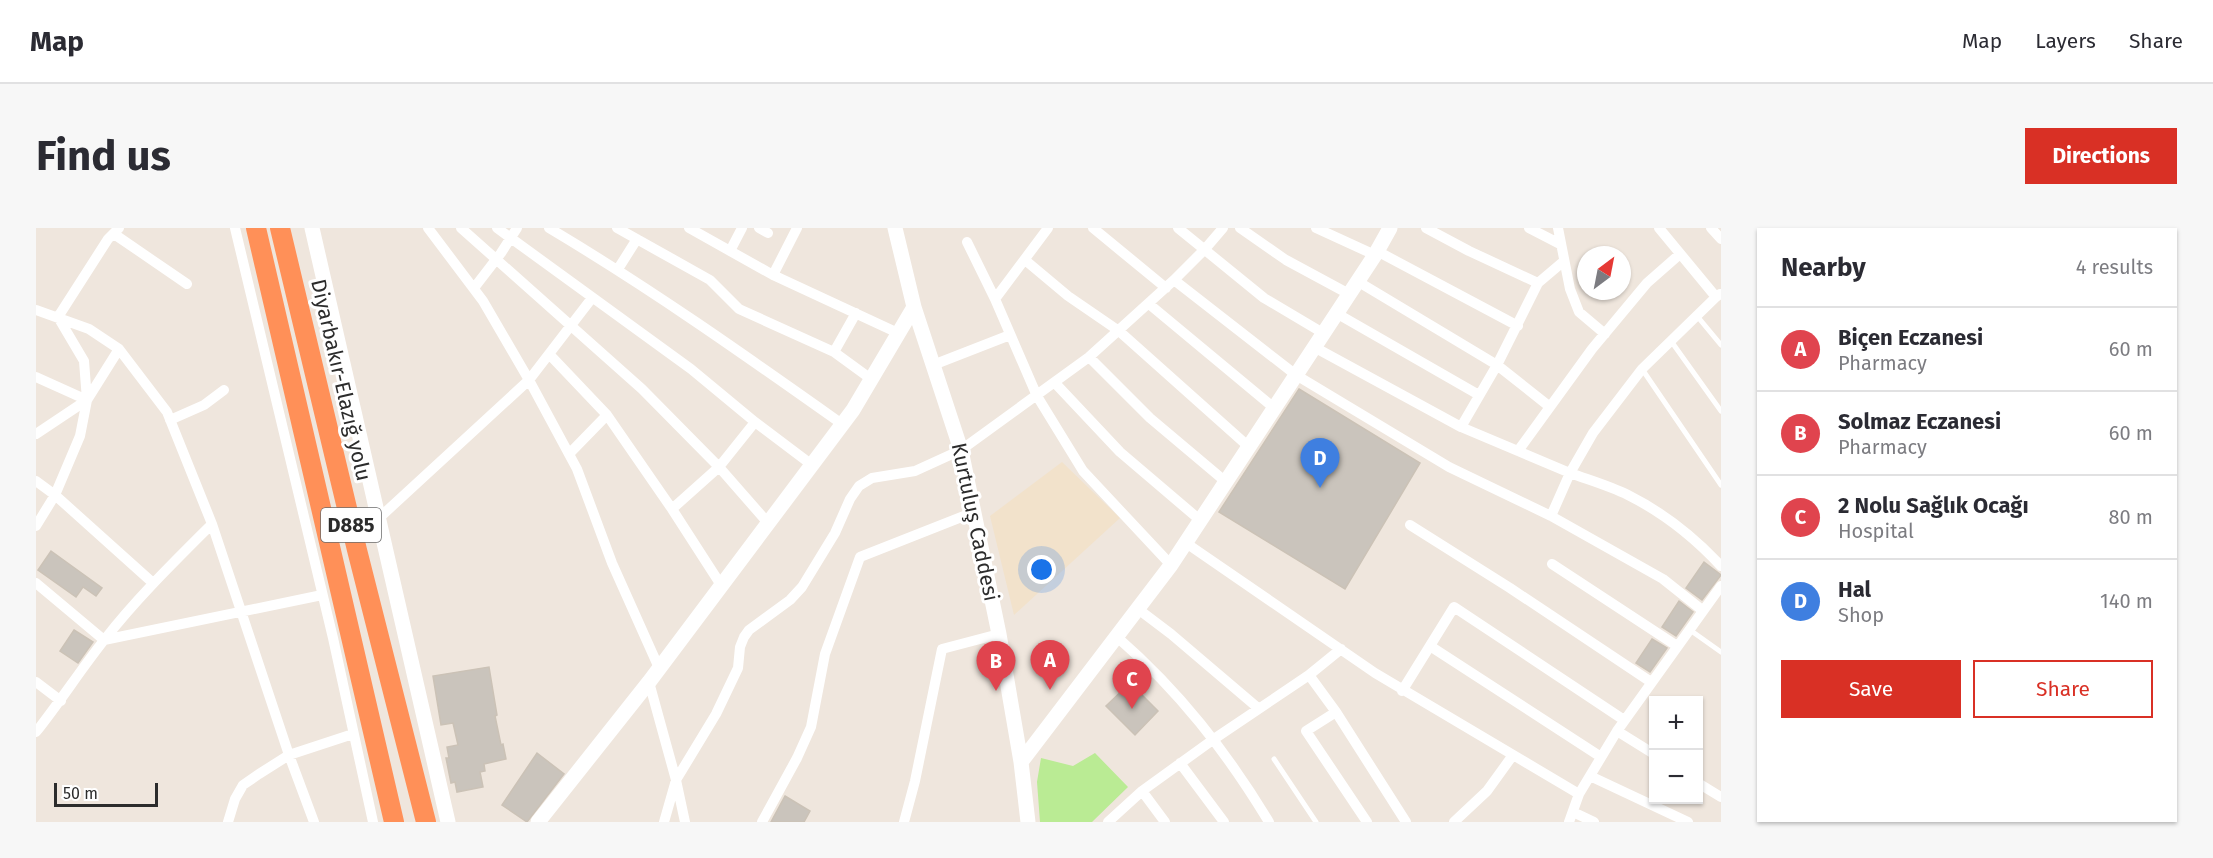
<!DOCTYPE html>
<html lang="en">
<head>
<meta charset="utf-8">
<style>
  :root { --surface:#fff; --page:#f7f7f7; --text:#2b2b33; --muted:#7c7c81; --line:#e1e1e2; --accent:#d93025 }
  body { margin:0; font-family:"Fira Sans",sans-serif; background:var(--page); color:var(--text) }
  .controls { position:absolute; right:18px; bottom:18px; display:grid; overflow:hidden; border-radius:0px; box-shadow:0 2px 4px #0004 }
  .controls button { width:54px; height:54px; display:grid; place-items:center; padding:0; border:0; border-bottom:2px solid var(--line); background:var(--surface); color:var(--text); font:30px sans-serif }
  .compass { position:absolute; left:1541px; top:18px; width:54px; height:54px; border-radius:50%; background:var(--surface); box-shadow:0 2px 4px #0004; rotate:32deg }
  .scale { position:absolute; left:18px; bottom:15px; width:104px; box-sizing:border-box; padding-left:6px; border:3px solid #2c2c2c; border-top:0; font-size:16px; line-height:21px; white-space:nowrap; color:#2c2c2c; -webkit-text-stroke:4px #fff; paint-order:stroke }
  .you { position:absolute; left:1006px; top:342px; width:21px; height:21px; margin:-15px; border:4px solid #fff; border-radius:50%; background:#1a73e8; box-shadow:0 0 0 9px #1a73e833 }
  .badge { display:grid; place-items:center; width:39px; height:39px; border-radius:50%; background:var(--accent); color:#fff; font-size:20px; font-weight:700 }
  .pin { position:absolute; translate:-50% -50px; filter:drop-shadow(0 2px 3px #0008) }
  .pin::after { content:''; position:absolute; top:32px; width:21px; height:18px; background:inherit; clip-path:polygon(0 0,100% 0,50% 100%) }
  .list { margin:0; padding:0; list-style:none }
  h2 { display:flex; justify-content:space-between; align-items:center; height:78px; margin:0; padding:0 24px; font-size:26px }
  h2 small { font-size:20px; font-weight:400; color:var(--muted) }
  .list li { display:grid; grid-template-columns:39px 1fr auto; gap:18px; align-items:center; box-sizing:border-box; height:84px; padding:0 24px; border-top:2px solid var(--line) }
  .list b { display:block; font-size:22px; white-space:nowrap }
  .list p { margin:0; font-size:20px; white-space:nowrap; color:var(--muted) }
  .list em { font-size:20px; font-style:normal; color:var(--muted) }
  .actions { display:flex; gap:12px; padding:18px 24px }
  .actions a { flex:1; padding:14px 0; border:2px solid var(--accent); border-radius:0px; text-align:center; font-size:21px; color:var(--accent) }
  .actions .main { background:var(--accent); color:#fff }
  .map { position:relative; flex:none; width:1685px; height:594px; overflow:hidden; border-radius:0px }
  header { display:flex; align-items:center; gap:36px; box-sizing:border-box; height:84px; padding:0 30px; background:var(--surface); border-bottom:2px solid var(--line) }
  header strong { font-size:28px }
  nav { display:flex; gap:33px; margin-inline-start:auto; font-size:21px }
  .intro { display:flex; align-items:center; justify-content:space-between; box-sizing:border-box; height:144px; padding:0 36px }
  h1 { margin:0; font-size:42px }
  .button { padding:15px 27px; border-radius:0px; background:var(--accent); color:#fff; font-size:21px; font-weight:700 }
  main { display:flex; gap:36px; padding:0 36px }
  aside { flex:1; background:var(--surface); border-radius:0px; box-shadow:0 2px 4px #0004 }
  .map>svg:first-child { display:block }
</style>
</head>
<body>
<header>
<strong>Map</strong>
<nav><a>Map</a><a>Layers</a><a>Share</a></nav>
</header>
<div class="intro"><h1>Find us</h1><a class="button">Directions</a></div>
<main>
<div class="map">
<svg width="1685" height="594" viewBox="0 0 1685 594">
  <rect width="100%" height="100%" fill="#efe6dd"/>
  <path fill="#f2e2cb" d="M1026 234 1084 290 978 387 954 288Z"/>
  <path fill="#baeb94" d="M1059 525 1092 559 1056 594H1004L1001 554 1005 530 1037 538Z"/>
  <path fill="#cac4bc" stroke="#cbc2b6" stroke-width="1.5" d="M1263 161 1384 235 1309 361 1183 284Z
    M15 323 66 360 60 368 47 359 40 369 2 342Z
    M1668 334 1685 347 1666 372 1650 360Z
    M1643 373 1657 384 1640 408 1626 399Z
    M38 402 57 414 42 435 24 423Z
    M1616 411 1631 420 1614 444 1600 435Z
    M453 439 461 487 459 488 465 517 467 516 470 531 448 536 449 543 444 544 447 559 421 564 419 554 415 555 410 530H413L411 519 422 517 417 495 405 497 397 448Z
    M1094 455 1122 483 1099 507 1070 478Z
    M501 525 528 546 491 594 466 577Z
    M749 568 774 583 768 594H735Z"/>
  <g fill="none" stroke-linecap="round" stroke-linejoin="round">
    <path stroke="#fff" stroke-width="5" d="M1661 88 1685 117
      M1635 113 1685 183
      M1606 141 1685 257
      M1654 402 1685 424
      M1238 531 1280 594"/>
    <path stroke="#fff" stroke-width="10" d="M199 0 297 410 337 594
      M392 0 447 73 493 152 541 241 576 335 623 440
      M425 0 606 161 683 239 732 295
      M461 0 655 141 719 194 776 237
      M513 0C614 60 710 128 806 196
      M581 0 674 52 703 81 798 124 835 151
      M653 0 737 47 862 105
      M723 0 732 5
      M1057 0 1130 60
      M1142 0 1228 70 1287 105
      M1204 0 1250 32 1313 66
      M1280 0 1339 27
      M1493 0 1524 16
      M1522 0 1534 61 1543 84 1569 106
      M1623 0 1680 69 1684 66
      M1675 0 1685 11
      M78 6 151 56
      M931 14 959 71 1012 0
      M694 23 706 0
      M1341 23 1482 98
      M989 32 1032 68 1083 103 1213 219
      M582 41 601 11
      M737 47 761 0
      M1138 52 1260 147 1413 239 1515 288 1627 351 1666 382
      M1321 53 1461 137 1514 179
      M1502 55 1528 33
      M438 60 465 25 481 0
      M1680 69 1606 141 1557 205 1534 245C1553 252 1574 258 1592 267 1626 284 1658 309 1685 338
      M959 71 1001 168 1047 243 1135 337
      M1113 76 1238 180
      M0 82 53 101 83 121 131 184 176 296 253 527 278 594
      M1300 85 1443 167
      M22 89 72 11 83 0
      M1278 119 1425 199 1461 137 1502 55 1433 23 1390 0
      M798 124 820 85
      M513 126 571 187 636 281 685 357
      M1053 129 1114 190 1190 254
      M897 137 974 107
      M0 149 51 172
      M1019 155 1084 224 1165 293
      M134 192 168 177 188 162
      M1425 199 1534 245 1515 288
      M0 206 51 172 83 121
      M1482 223 1556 121 1611 55 1644 26
      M533 226 571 187
      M0 253 19 267 117 355
      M636 281 683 239 719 194
      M342 291 493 152 556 70
      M1374 297 1474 360 1615 454
      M0 298 19 267 44 208 51 172 48 133 22 89
      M1150 315 1339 445 1543 566
      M1516 336 1641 418
      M0 355 68 412 286 367
      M1102 381 1135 406 1222 480
      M1081 409C1143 463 1190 523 1233 594
      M1394 418 1565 529
      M1273 447 1300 484 1370 594
      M0 454 25 473
      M613 454 640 552 649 594
      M1366 463 1418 379 1588 492
      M1300 484 1270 503 1331 594
      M1581 503 1618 526
      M0 504C24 474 45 441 69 411 101 370 139 333 176 296
      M1144 535 1188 594
      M1554 548 1652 594
      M1662 555 1685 569
      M1106 563 1129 594
      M1537 584 1558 594
      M192 594 199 571 207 557 223 546 253 527 317 506
      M628 594 640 552 680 486 702 440 704 419 708 409 713 402 754 372 766 359 799 305 814 271 823 258 836 250 879 243 925 222 1053 129 1138 52 1169 21 1187 0
      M726 594 761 530 775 499 789 426 824 329 938 284
      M868 594 879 553 906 421 963 406
      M1072 594 1106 563 1178 511 1273 447 1305 421
      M1418 594 1451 563 1477 527
      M1533 594 1543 566 1581 503 1685 358"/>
    <path stroke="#fff" stroke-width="15" d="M276 0 412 594
      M859 0 878 79 925 222 963 406 985 534 992 594
      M985 534 1135 337 1339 27 1354 0
      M502 594 613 454 817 182 878 79"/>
    <path stroke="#ff9058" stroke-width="20" d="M220 0 358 594
      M244 0 321 322 390 594"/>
  </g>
  <g text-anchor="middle" stroke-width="6" stroke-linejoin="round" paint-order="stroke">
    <rect fill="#fff" stroke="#6b6b6b" stroke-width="1.5" x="285" y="280" width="60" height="34" rx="4.5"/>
    <g font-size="20" font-weight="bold" fill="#2c2c2c">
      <text x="315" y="304">D885</text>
    </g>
    <g font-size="21" fill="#2c2c2c" stroke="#fff">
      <text transform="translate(305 152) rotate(77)" y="7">Diyarbakır-Elazığ yolu</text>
      <text transform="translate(939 294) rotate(78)" y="7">Kurtuluş Caddesi</text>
    </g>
  </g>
</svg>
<div class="controls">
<button>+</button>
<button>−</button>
</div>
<svg class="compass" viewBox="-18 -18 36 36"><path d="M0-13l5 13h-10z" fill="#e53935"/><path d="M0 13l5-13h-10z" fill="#7c7c81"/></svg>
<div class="scale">50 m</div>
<div class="you"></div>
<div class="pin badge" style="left:1014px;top:462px;background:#e0444e">A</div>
<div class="pin badge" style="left:960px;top:463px;background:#e0444e">B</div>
<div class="pin badge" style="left:1096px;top:481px;background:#e0444e">C</div>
<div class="pin badge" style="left:1284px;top:260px;background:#3f7fe0">D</div>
</div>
<aside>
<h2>Nearby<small>4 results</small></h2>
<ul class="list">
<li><span class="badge" style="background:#e0444e">A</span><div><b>Biçen Eczanesi</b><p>Pharmacy</p></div><em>60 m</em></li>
<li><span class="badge" style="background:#e0444e">B</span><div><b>Solmaz Eczanesi</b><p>Pharmacy</p></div><em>60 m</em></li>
<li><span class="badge" style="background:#e0444e">C</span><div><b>2 Nolu Sağlık Ocağı</b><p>Hospital</p></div><em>80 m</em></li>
<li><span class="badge" style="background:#3f7fe0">D</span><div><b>Hal</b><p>Shop</p></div><em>140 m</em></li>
</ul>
<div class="actions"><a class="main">Save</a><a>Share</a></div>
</aside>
</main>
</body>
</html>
